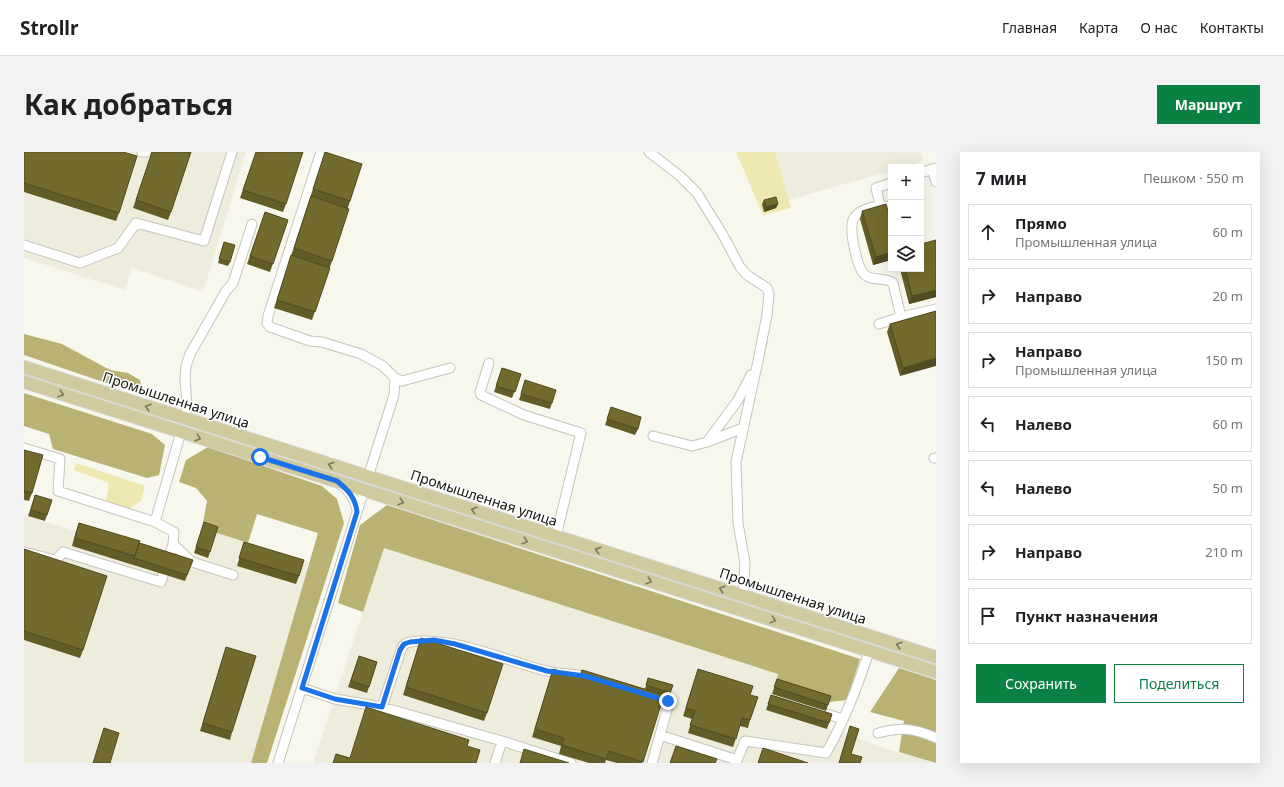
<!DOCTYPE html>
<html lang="ru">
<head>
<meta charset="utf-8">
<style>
  :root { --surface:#fff; --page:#f2f2f2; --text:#202124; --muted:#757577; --line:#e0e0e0; --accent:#0b8043 }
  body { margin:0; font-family:"Noto Sans",sans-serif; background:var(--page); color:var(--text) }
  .controls { position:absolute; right:12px; top:12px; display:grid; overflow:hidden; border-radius:0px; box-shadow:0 4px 16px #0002 }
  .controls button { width:36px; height:36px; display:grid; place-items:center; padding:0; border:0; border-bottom:1px solid var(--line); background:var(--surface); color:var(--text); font:20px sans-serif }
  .stop { position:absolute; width:12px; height:12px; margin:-9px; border:3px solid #1a73e8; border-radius:50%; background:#fff }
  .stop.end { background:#1a73e8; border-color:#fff; box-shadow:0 1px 4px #0008 }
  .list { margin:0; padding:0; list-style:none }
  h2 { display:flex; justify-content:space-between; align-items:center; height:52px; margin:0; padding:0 16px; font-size:17px }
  h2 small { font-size:13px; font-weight:400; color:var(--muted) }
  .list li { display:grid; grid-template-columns:26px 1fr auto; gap:12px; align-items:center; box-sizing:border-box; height:56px; margin:0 8px 8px; padding:0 8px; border:1px solid var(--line); border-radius:0px }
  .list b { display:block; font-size:15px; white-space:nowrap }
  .list p { margin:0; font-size:13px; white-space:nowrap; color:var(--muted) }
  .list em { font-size:13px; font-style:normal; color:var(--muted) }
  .actions { display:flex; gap:8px; padding:12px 16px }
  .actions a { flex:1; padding:9px 0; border:1px solid var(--accent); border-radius:0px; text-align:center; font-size:14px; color:var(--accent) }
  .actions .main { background:var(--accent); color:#fff }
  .icon { flex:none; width:22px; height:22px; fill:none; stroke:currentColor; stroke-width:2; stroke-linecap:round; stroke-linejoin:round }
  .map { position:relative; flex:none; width:912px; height:611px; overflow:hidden; border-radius:0px }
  header { display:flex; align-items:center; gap:24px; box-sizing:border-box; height:56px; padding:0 20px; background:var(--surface); border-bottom:1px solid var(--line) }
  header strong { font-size:19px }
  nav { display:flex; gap:22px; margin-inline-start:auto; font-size:14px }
  .intro { display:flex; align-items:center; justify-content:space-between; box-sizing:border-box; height:96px; padding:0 24px }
  h1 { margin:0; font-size:28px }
  .button { padding:10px 18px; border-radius:0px; background:var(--accent); color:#fff; font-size:14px; font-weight:700 }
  main { display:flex; gap:24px; padding:0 24px }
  aside { flex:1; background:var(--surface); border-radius:0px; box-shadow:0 4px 16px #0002 }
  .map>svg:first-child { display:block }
</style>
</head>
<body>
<header>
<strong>Strollr</strong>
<nav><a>Главная</a><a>Карта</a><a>О нас</a><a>Контакты</a></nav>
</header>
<div class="intro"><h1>Как добраться</h1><a class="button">Маршрут</a></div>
<main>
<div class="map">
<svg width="912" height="611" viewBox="0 0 912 611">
  <rect width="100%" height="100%" fill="#f8f7ee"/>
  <path fill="#eeecdd" d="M0 0H222L179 140 108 116 101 138 0 106Z
    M751 0H897L899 8 894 11 880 15H867V19L764 48Z
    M0 363 166 414 178 376 285 410 227 611H0Z
    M360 396 754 522 742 558 823 582 860 596 911 611H289Z"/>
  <path fill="#eee7af" d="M712 0H751L767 56 739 63Z
    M0 220 144 266 143 271 0 225Z
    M173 275 324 323 322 328 172 280Z
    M52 311 121 334 117 349 105 357 82 349 85 331 50 318Z
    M355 333 528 387 526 391 354 337Z
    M536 390 840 487 839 491 535 394Z
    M856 492 912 510V514L855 495Z"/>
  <path fill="#bab273" d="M0 182 38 192 86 218 104 221 116 228 117 234 112 237 82 231 0 203Z
    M0 241 128 282 141 293 135 323 123 326 29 297 25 282 0 274Z
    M184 295 298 334 313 347 320 371 243 611H227L294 381 233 362 224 391 178 376 183 349 172 336 155 330 162 308Z
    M363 353 836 507 823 548 805 550 751 533 754 522 360 396 339 460 314 451 336 373Z
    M875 516 912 528V611L875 600 880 569 846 560Z"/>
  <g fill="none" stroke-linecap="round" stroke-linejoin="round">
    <g stroke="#c5c5bd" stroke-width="11">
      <path id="minor" d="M118 0H122
        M625 0 656 24 673 41 699 83 716 115 723 123 743 136 745 142 743 163 734 209 712 310 714 371 721 411 719 444
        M296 3 244 164 243 171 246 175 286 189 298 190 337 202 359 214 371 226 378 229 426 216
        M912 16 908 17 912 30
        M897 21 908 17
        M856 53 852 36 867 31
        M867 56C861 53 855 53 849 55 841 57 832 60 829 68 825 78 833 115 840 122 847 130 861 124 869 131L877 165
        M0 93 56 111 94 96 112 71 180 89 208 0
        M855 172 877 165 912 157
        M465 211 456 240 457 243 500 263 557 281 532 384
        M161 267 163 254 161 226 162 214 166 202 202 139 209 131 228 72
        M719 276 683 290 714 248 727 223
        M629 284 668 294 683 290
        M0 296 36 307 34 339 131 370 157 280
        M910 306H912
        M344 325 370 243 371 226
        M316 332C326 339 331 347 333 358
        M149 392 168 410 209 423
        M0 400 32 408 39 400 137 430 149 392 150 380 131 370
        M278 536 311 547 358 555 478 589 471 611
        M358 555 377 498C378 496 378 494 380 493 383 489 390 490 394 489 438 487 481 509 523 519 538 523 553 521 568 526
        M796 560 819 567
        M854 581C877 575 890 576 912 586
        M636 583 713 608 721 589 802 601C821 568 834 534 845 499
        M478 589 547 611
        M254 611 340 338
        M628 611 645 551 644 549 628 544"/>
    </g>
    <g stroke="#d5d5d4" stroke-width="14">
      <path id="major" d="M0 215 912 505
        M0 230 912 520"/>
    </g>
    <use href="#minor" stroke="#fff" stroke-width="9"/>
    <use href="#major" stroke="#d0ca9e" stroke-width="12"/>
  </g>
  <path fill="#635c27" d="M0 0 95 61 92 69 0 40Z
    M128 0 147 60 144 68 109 56Z
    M232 0 262 52 259 60 216 46Z
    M301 0 326 49 308 109 288 168 250 156Z
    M740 48 754 52 752 56 740 60 738 52Z
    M838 59 867 69V108L849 113 836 67Z
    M241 60 264 68 246 120 223 112Z
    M912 88V145L885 152 876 117H897Z
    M199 94 206 110 204 114 194 111Z
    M912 159 876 224 863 180 866 172Z
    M478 216 497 222 488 246 470 240Z
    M499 235 528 251 526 257 495 248Z
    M587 255 614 277 611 283 581 273Z
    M0 298 8 341 5 349 0 348Z
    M28 348 21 369 4 364 9 349Z
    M180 370 186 400 184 406 170 401Z
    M55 371 169 408 161 429 48 394 52 379Z
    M220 390 275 424 272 432 213 414Z
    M0 397 59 498 56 506 0 488Z
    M397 486 463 561 460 569 379 543Z
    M202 495 208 580 206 588 176 579Z
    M335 504 353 510 343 541 324 535Z
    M529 517 555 525 558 518 621 537 624 526 649 533 645 545 633 541 640 543 618 611H593L582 608 581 611H565L535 602 537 594 508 585Z
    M674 517 726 568 724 576 716 574 709 595 664 581 668 567 659 564Z
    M753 527 807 544 802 559 748 542Z
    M747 543 808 562 803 577 742 558Z
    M826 574 827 602 836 611H815Z"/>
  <path fill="#504b20" d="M754 52 752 56 740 60 742 55Z
    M867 100V108L849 113 852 105Z
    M912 138V145L885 152 888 144Z
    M912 206V214L876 224 879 216Z"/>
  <path fill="#736b2d" stroke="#504b20" d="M0 0H99L113 4 95 61 0 31Z
    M128 0H167L147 60 112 48Z
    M232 0H279L262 52 219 38Z
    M301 0 338 12 326 49 289 37Z
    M287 44 325 57 308 109 270 96Z
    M752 45 754 52 742 55 740 48Z
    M862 52 867 69V100L852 105 838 59Z
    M241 60 264 68 249 112 226 104Z
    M912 88V138L888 144 881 117H897V92Z
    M200 90 211 93 206 110 195 107Z
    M267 103 306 116 291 160 253 148Z
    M912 159V206L879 216 866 172Z
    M478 216 497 222 491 240 472 234Z
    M501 228 532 238 528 251 497 242Z
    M587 255 617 265 614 277 583 267Z
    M0 298 19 303 8 341 0 339Z
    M11 343 28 348 23 363 7 358Z
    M180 370 194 375 186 400 172 395Z
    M55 371 116 389 111 404 51 386Z
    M220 390 280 408 275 424 215 406Z
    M115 391 169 408 163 423 110 406Z
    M0 397 83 424 59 498 0 479Z
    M397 486 479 512 463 561 382 535Z
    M202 495 232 504 208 580 179 571Z
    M335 504 353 510 345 535 327 529Z
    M529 517 556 525 558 518 640 543 619 610 585 599 582 607 538 593 540 586 511 577Z
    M674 517 729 534 726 543 734 545 726 568 718 566 712 587 666 573 671 559 662 556Z
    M624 526 649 533 646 541 622 533Z
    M753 527 807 544 804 553 750 535Z
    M747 543 808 562 805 571 744 552Z
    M342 555 445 588 443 594 456 598 452 611H309L312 602 326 606Z
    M826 574 835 577 827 602 838 605 836 611H815Z
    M80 576 95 581 86 611H69Z
    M652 594 693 607 691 611H646Z
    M739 596 784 611H734Z
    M500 597 545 611H496Z"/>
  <defs><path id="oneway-chevron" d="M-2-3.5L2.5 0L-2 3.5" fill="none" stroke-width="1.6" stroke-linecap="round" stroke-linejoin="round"/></defs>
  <g stroke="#7b785e">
    <use href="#oneway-chevron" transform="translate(37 242) rotate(18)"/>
    <use href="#oneway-chevron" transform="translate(124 255) rotate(-162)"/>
    <use href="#oneway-chevron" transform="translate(174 286) rotate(18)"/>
    <use href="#oneway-chevron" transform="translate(307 313) rotate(-162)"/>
    <use href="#oneway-chevron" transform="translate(377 350) rotate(18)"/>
    <use href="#oneway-chevron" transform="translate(450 358) rotate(-162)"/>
    <use href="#oneway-chevron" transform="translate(501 389) rotate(18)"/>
    <use href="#oneway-chevron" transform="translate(574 398) rotate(-162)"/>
    <use href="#oneway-chevron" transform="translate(625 429) rotate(18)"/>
    <use href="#oneway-chevron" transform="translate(698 437) rotate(-162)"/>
    <use href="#oneway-chevron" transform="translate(749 468) rotate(18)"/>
    <use href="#oneway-chevron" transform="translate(875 493) rotate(-162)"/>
  </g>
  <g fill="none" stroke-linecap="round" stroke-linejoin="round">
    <path stroke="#1a73e8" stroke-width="5" d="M236 305 313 329C324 338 331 345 333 360L278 536 311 547 358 555 376 498 380 492 386 490 410 488 431 492 523 519 561 524 644 549"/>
  </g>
  <g text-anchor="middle" stroke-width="3" stroke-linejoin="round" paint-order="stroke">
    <g font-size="14" fill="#131310" stroke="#fff">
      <text transform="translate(152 248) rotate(18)" y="5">Промышленная улица</text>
      <text transform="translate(460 346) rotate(18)" y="5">Промышленная улица</text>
      <text transform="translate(769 444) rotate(18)" y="5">Промышленная улица</text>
    </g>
  </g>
</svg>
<div class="controls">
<button>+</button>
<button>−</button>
<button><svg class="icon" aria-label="layers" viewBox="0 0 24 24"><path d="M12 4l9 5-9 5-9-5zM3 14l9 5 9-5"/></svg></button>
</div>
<div class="stop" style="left:236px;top:305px"></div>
<div class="stop end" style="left:644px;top:549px"></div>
</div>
<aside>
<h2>7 мин<small>Пешком · 550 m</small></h2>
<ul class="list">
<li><svg class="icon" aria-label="ahead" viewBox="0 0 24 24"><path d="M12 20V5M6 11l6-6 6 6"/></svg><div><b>Прямо</b><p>Промышленная улица</p></div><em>60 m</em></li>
<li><svg class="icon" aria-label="right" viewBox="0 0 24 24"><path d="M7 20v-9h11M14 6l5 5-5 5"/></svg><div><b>Направо</b></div><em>20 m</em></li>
<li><svg class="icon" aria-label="right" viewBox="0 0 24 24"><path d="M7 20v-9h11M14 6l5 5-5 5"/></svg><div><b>Направо</b><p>Промышленная улица</p></div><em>150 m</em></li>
<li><svg class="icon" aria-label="left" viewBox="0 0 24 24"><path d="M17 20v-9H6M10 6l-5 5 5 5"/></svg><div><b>Налево</b></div><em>60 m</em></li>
<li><svg class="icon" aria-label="left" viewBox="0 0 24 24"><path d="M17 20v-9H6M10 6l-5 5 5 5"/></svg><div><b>Налево</b></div><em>50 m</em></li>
<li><svg class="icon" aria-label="right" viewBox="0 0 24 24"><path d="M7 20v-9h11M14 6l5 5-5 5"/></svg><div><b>Направо</b></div><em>210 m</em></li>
<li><svg class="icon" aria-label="arrive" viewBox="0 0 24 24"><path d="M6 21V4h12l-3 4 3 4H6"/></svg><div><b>Пункт назначения</b></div></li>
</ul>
<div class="actions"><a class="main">Сохранить</a><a>Поделиться</a></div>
</aside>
</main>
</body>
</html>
